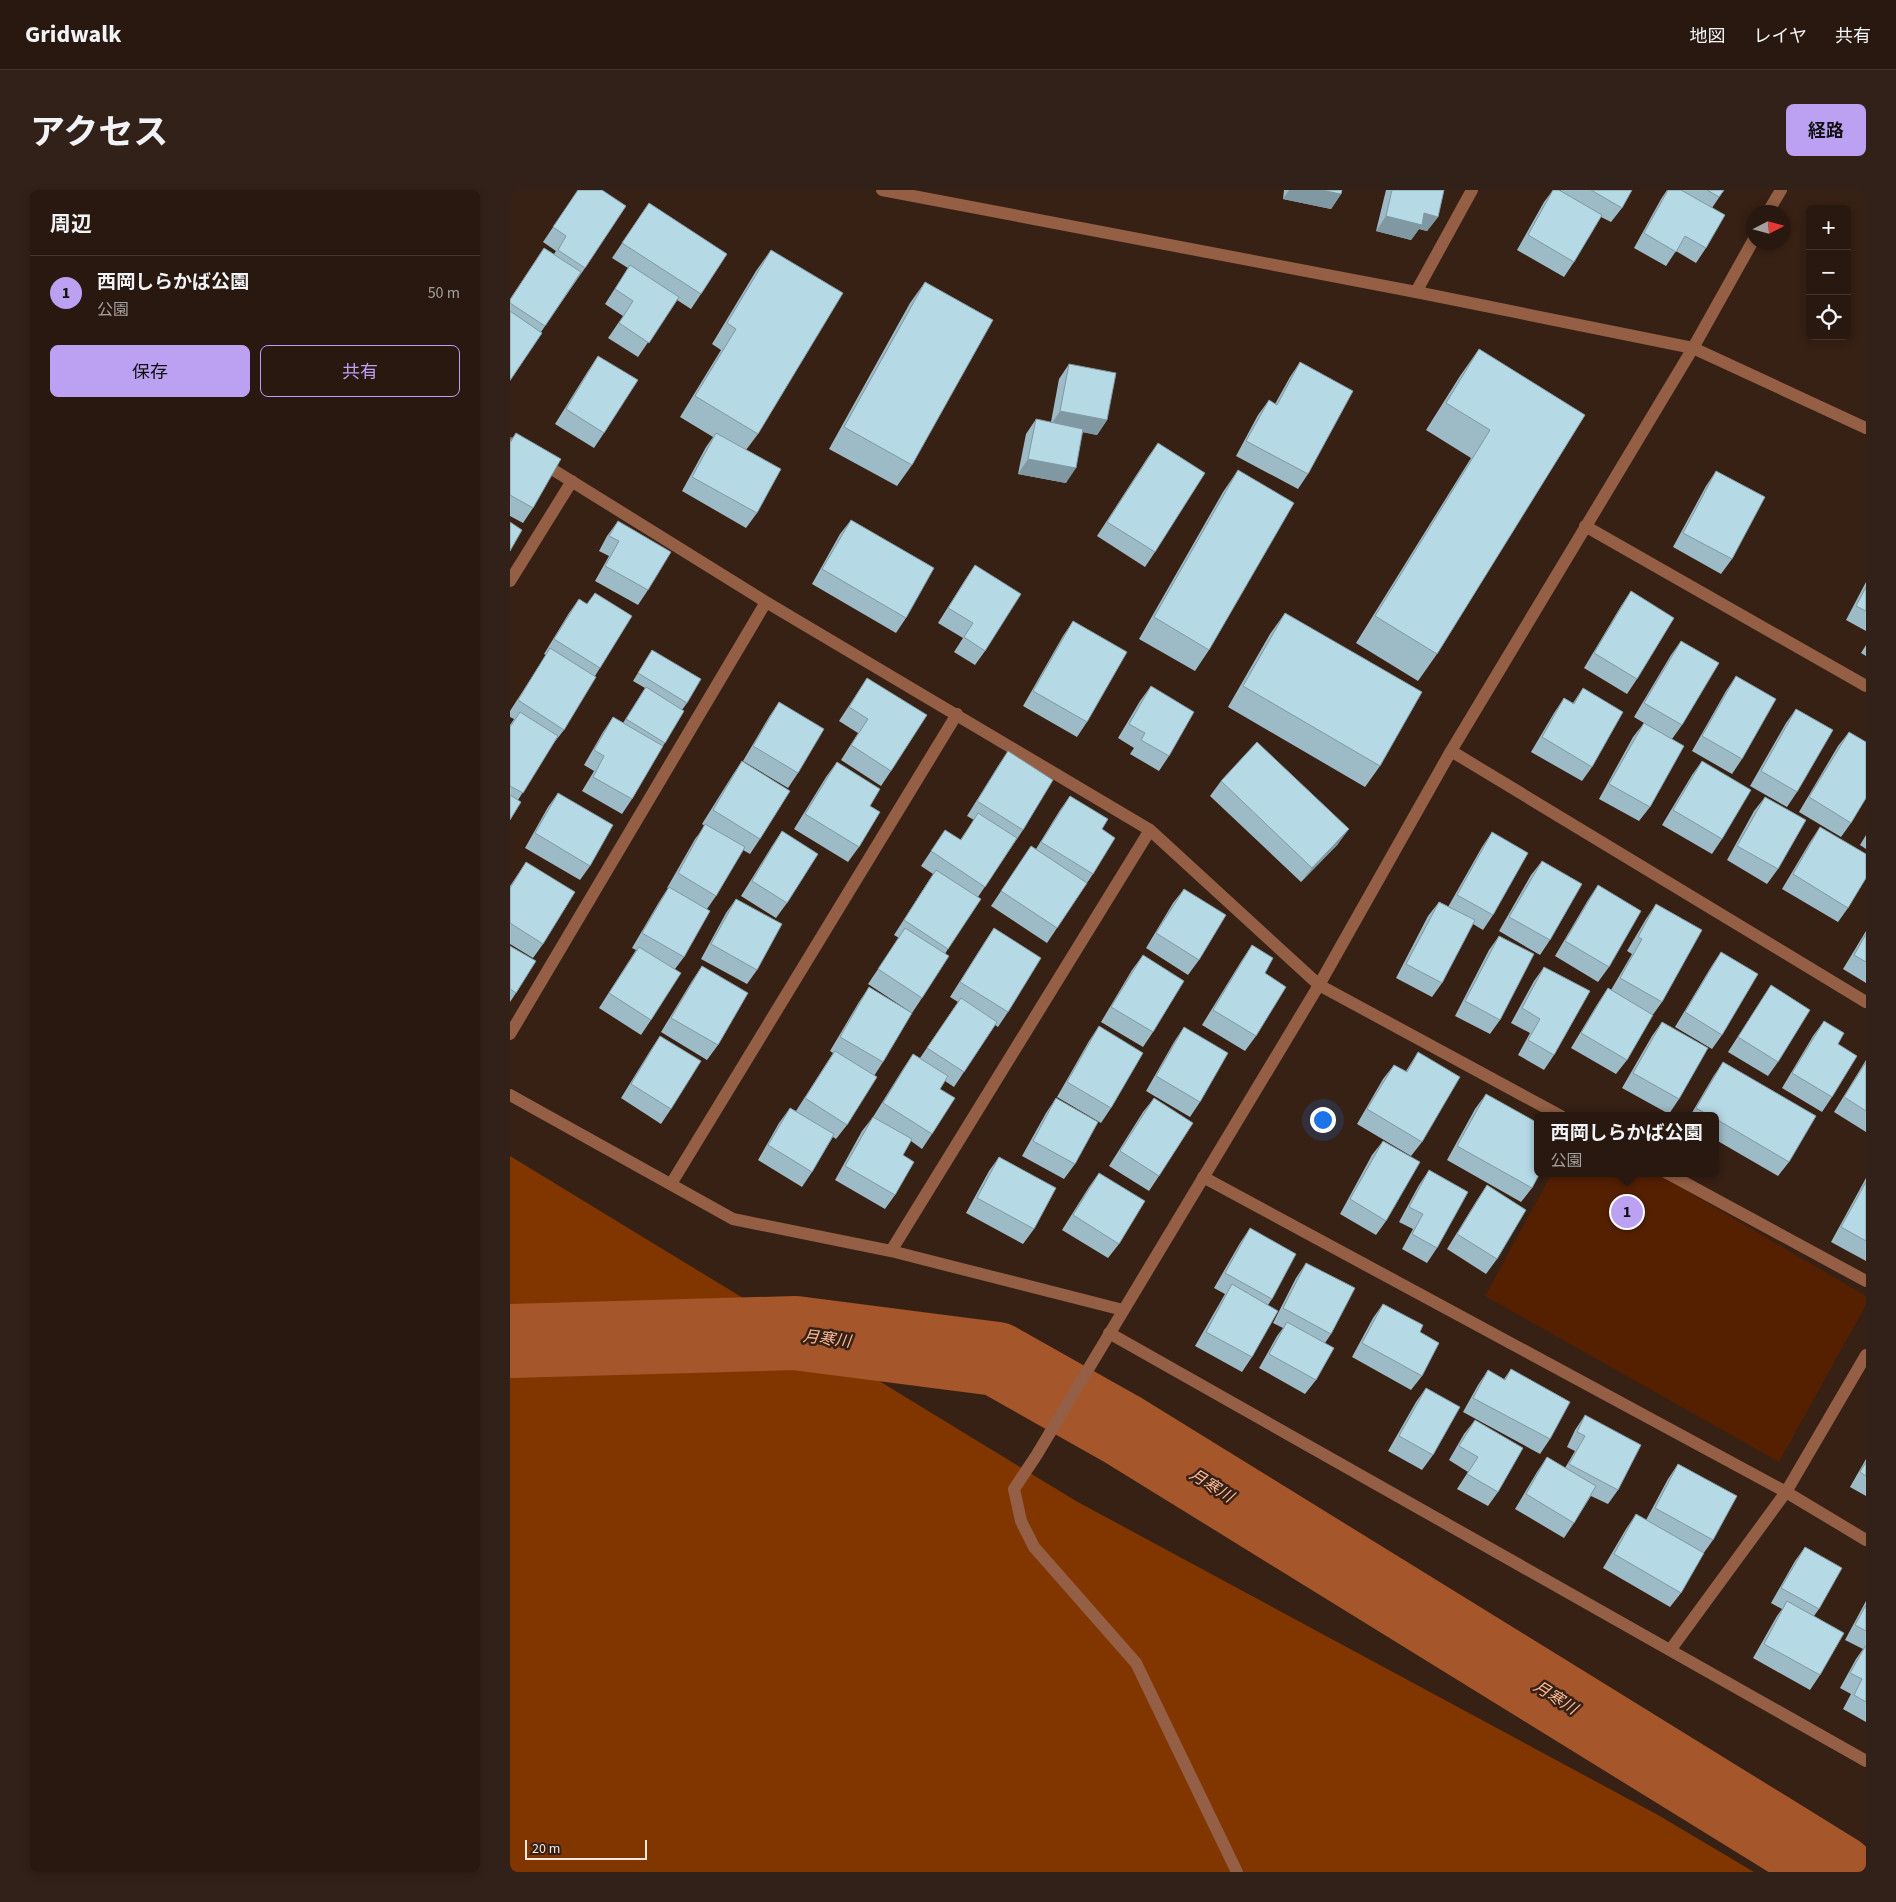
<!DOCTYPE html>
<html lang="ja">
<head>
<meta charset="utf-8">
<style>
  :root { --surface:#29180f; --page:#312118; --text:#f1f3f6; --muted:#a5a09e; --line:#45372f; --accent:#bca0f2 }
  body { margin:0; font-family:"Source Sans 3","Noto Sans JP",sans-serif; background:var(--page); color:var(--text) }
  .controls { position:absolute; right:15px; top:15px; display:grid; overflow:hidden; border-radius:8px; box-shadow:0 2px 8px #0003 }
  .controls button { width:45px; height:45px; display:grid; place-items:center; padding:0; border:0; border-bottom:1px solid var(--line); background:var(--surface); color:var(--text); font:25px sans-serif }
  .compass { position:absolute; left:1236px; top:15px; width:45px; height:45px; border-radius:50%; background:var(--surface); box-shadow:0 2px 8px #0003; rotate:84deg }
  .scale { position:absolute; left:15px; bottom:12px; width:122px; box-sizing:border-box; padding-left:5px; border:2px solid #f8e8e0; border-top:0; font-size:14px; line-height:18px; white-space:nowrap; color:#f8e8e0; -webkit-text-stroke:4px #372014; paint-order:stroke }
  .you { position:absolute; left:812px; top:929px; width:18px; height:18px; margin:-12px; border:4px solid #fff; border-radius:50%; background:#1a73e8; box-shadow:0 0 0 8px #1a73e833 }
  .badge { display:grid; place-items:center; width:32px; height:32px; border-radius:50%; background:var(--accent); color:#111; font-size:16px; font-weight:700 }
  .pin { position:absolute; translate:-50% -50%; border:2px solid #fff; box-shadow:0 1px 5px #0006 }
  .popup { position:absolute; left:1024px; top:922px; width:185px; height:65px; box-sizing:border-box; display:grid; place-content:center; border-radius:8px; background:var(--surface); filter:drop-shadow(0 1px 4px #0005); font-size:16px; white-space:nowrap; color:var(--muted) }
  .popup b { font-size:19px; color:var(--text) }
  .popup::after { content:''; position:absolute; left:50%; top:100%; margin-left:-10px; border:10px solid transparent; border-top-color:var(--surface) }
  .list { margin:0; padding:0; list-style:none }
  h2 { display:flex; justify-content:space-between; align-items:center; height:65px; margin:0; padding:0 20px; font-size:21px }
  h2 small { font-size:16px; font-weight:400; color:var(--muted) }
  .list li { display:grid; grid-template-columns:32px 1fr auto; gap:15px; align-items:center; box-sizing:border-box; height:75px; padding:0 20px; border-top:1px solid var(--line) }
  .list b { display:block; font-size:19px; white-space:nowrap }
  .list p { margin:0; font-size:16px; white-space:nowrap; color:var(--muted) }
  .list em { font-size:16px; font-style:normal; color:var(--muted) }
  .actions { display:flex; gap:10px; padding:15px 20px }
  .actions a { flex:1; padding:11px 0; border:1px solid var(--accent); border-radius:8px; text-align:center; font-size:18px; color:var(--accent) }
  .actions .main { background:var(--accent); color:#111 }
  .icon { flex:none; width:28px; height:28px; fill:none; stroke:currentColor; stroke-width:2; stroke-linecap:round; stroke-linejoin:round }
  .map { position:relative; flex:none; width:1356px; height:1682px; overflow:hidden; border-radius:8px }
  header { display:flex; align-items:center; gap:30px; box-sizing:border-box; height:70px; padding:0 25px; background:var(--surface); border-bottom:1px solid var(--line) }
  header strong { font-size:24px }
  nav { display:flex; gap:28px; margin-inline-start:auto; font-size:18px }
  .intro { display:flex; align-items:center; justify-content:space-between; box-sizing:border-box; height:120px; padding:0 30px }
  h1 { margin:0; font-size:35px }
  .button { padding:12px 22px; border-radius:8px; background:var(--accent); color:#111; font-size:18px; font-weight:700 }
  main { display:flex; gap:30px; padding:0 30px }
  aside { flex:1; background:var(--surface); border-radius:8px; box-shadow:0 2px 8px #0003 }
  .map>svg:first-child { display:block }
</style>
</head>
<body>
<header>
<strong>Gridwalk</strong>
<nav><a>地図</a><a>レイヤ</a><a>共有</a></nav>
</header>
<div class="intro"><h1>アクセス</h1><a class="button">経路</a></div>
<main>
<aside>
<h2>周辺<small></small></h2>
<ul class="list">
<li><span class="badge">1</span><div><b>西岡しらかば公園</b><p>公園</p></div><em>50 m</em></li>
</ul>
<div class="actions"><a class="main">保存</a><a>共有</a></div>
</aside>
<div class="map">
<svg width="1356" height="1682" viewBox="0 0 1356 1682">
  <rect width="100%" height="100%" fill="#372014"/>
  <path fill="#542000" d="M1042 983H1146L1356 1106V1115L1269 1272 975 1106Z"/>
  <path fill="#813600" d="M0 966 566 1311 1148 1625 1244 1682H0Z"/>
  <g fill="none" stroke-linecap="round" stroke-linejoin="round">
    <path stroke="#a5562b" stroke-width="74" d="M0 1151 285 1143 487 1169 613 1240 1329 1682"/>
    <path stroke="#945f44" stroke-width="12" d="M1258 22 1271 0
      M906 102 962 0
      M0 253 256 412 640 640 809 795 1051 926
      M1075 336 1356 496
      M0 391 62 291
      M941 561 1356 812
      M0 844 256 412
      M0 905 223 1029 381 1061 613 1120
      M1157 983 1356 1091
      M693 987 1276 1302 1356 1350
      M161 994 447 524
      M381 1061 640 640
      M599 1143 1356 1571
      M1161 1459 1276 1302 1356 1165
      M727 1682 626 1473 524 1357 511 1331 504 1299 526 1266 809 795 941 561 1183 158 1244 49"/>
    <path stroke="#945f44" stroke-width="12" d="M372 0 906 102 1183 158 1356 238"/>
  </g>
  <path fill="#9dbbc6" d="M68 0 75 78 31 142 32 143 0 191V109L34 58 44 64 46 61 33 52Z
    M774 0H832L831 4 821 19 773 9Z
    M876 0H934L928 27 917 41 909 39 901 50 866 41Z
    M1043 0 1051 1V0H1122L1112 18 1101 32 1091 27 1064 72 1054 87 1007 60 1034 12Z
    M1157 0H1214L1202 18 1196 58 1186 73 1166 61 1156 76 1124 58 1151 9Z
    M139 13 191 104 181 119 167 110 128 167 98 148 113 126 95 114 118 78 102 68Z
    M261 60 248 244 236 260 247 323 236 338 172 301 196 257 203 247 170 227 211 160 202 154 246 81Z
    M415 92 402 275 387 296 319 259 400 113Z
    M969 159 1075 225 927 464 908 491 846 453 961 268 916 240 950 186Z
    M88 166 94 243 84 258 45 234 78 181Z
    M790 172 798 284 788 299 726 266 748 225 759 210 765 214 780 187Z
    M559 174 597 230 587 245 573 242 556 293 508 284 516 244 526 229 541 232 549 189Z
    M6 243 23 318 13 333 0 326V251Z
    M648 253 645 362 635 377 587 346 638 267Z
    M728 280 699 460 685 481 629 449 713 302Z
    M1206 281 1222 369 1211 384 1163 357 1196 296Z
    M341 330 396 428 386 443 302 394 330 344Z
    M108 331 138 400 128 415 85 391 99 366 89 361 97 346Z
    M465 375 475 461 465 475 444 462 453 448 428 433 455 390Z
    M1356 392V441L1336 430Z
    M1121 401 1127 489 1117 504 1074 478 1111 416Z
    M69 409 90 478 85 486 54 540 43 554 8 610 0 630V535L4 529 0 527V521L36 465 34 464 59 423Z
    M775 423 870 576 855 597 718 517 760 444Z
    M563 431 577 532 567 547 513 516 553 446Z
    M1171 451 1172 535 1162 549 1140 617 1129 631 1089 609 1123 547 1134 533 1124 527 1161 465Z
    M1356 455V466L1351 463Z
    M142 460 177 513 172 520 174 521 153 556 122 609 112 624 72 601 84 581 74 575 93 542 103 527 113 533 135 498 123 491Z
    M1226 486 1232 569 1222 584 1182 561 1216 501Z
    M357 488 381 581 371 596 331 570 348 543 329 531Z
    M641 496 659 566 649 581 620 564 624 558 608 548 630 511Z
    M1073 498 1082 577 1072 591 1021 562 1044 523 1054 508 1063 513Z
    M269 512 288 583 278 598 233 571 259 527Z
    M1286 519 1287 602 1277 617 1240 596 1276 533Z
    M1339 542 1341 633 1331 647 1289 622 1328 556Z
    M498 561 513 640 468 707 435 764 412 808 402 823 358 794 389 748 384 745 423 684 411 676 435 640 450 650 464 630 457 626 488 576Z
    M232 571 250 649 240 664 233 660 206 706 197 719 174 767 165 779 141 830 131 845 89 818 126 760 122 758 149 712 158 698H157L185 649 195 636 192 634 222 586Z
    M1192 571 1212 649 1202 664 1152 635 1182 585Z
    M327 572 360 616 349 657 338 672 284 639 316 587Z
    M711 591 828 654 791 692 700 606Z
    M48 603 80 676 70 690 15 658 38 617Z
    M560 606 592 639 583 684 537 753 481 716 521 656 526 659 550 620Z
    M1255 607 1268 679 1257 694 1217 670 1244 621Z
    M1310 637 1338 718 1328 732 1272 699 1300 652Z
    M272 641 277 713 266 728 231 706 262 656Z
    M982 642 983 725 973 740 963 734 932 793 922 807 886 788 918 726 929 712 938 717 972 657Z
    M1356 645V659L1350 655Z
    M1032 671 1040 750 1030 765 989 741 1021 685Z
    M16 672 33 754 23 768 0 754V696Z
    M1088 695 1099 777 1088 792 1045 766 1078 710Z
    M674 699 689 770 678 785 636 758 663 713Z
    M226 709 247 780 237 794 191 769 216 723Z
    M1146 714 1152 812 1142 826 1117 870 1106 884 1061 858 1088 813 1098 798 1101 800 1122 764 1117 761 1136 729Z
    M484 738 498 822 488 837 485 835 444 897 435 891 430 899 422 944 412 959 401 951 393 965 385 1005 375 1019 325 990 352 941 363 927 393 879 403 864 410 868 448 812 440 807 474 753Z
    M1356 741V793L1333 779Z
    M989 746 990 830 980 844 945 826 979 760Z
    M742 755 755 783 746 846 735 861 692 835 732 770Z
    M0 756 6 803 0 812Z
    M1211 762 1212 845 1202 859 1165 837 1201 777Z
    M633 765 643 842 633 857 591 832 622 780Z
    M192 776 208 855 197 870 151 842 182 791Z
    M1034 777 1044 865 1034 880 1008 865 1020 843 1001 833 1024 791Z
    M1261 795 1268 872 1258 886 1218 862Z
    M359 797 373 872 364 886 337 935 326 949 323 947 302 982 292 997 248 970 269 933 280 918 286 921 323 863 320 861 349 812Z
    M1314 831 1328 854 1322 907 1312 922 1272 898 1303 846Z
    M1152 832 1169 909 1159 924 1112 898 1142 846Z
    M589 836 601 918 591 933 547 907 579 851Z
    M674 837 690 912 680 927 636 901 664 852Z
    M150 846 161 919 151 934 111 908 140 861Z
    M908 862 912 952 901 966 847 934 873 889 884 875 896 881Z
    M1356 870V942L1324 922Z
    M1213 872 1279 972 1268 986 1206 950V926H1180L1203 887Z
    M976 904 1022 998 1011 1012 937 970 965 919Z
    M546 908 565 974 554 989 512 966 536 923Z
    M644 908 649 986 639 1001 599 976 633 922Z
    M873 951 876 1031 866 1045 830 1024 862 965Z
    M489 967 524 1039 513 1054 456 1023 479 981Z
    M919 980 927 1058 917 1073 892 1059 903 1039 889 1032 909 995Z
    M589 983 609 1054 598 1068 552 1040 579 997Z
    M1356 988V1071L1321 1052Z
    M977 995 987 1069 976 1084 937 1059 967 1010Z
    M740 1038 762 1109 758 1115 742 1167 732 1182 685 1156 715 1104 704 1098 730 1053Z
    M796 1073 821 1144 815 1153 806 1190 795 1204 749 1178 767 1146 773 1138 763 1133 786 1088Z
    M873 1114 912 1186 901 1200 842 1167 863 1128Z
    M1001 1179 1040 1249 1030 1264 953 1222 968 1195 978 1180 994 1189Z
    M916 1198 923 1265 912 1280 878 1261 906 1212Z
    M1075 1225 1108 1300 1098 1314 1081 1306 1064 1333 1054 1348 1005 1319 1027 1282 1037 1267 1055 1278 1065 1261 1057 1257 1065 1240Z
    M965 1230 988 1302 978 1316 947 1299 958 1282 939 1270 954 1244Z
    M1356 1269V1306L1340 1297Z
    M1168 1274 1203 1350 1193 1364 1171 1403 1160 1417 1093 1378 1116 1339 1126 1324 1136 1330 1158 1289Z
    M1295 1357 1309 1419 1304 1426 1310 1485 1300 1500 1243 1468 1267 1426 1272 1419 1261 1413 1285 1371Z
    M1356 1411V1532L1333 1519 1341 1504 1330 1498 1346 1469 1353 1459 1335 1450Z"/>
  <path fill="#7f98a1" d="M779 0H811L831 4 821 19 773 9Z
    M914 23 928 27 917 41 909 39 901 50 866 41 876 26Z
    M550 221 597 230 587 245 540 236Z
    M518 269 566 278 556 293 508 284Z
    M839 639 828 654 791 692 802 678Z"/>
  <path fill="#b6d9e6" stroke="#7f98a1" d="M68 0H92L116 16 75 78 48 60 56 46 43 37Z
    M811 0H832L831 4Z
    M882 0H934L928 27 914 23 912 35 876 26Z
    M1043 0H1049L1092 25 1064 72 1018 45Z
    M1081 0H1122L1112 18Z
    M1158 0H1171L1215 25 1196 58 1175 46 1166 62 1134 43Z
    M1197 0H1214L1209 7Z
    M139 13 217 64 191 104 112 53Z
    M34 58 71 82 35 136 0 113V110Z
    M261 60 333 103 248 244 185 206 226 139 217 133Z
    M120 75 169 107 139 153 109 133 123 111 105 99Z
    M415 92 483 130 402 275 334 237Z
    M0 121 32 143 1 189H0Z
    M969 159 1075 225 927 464 865 426 980 240 936 213Z
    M88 166 128 190 94 243 56 219Z
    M790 172 843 201 798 284 736 251 759 210 767 215Z
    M559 174 606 183 597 230 550 221Z
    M526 229 573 239 566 278 518 269Z
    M6 243 51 269 23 318 0 305V253Z
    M206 243 271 279 247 323 182 287Z
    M648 253 695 283 645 362 597 332Z
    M728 280 784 313 699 460 644 427Z
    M1206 281 1255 307 1222 369 1173 343Z
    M341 330 424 378 396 428 312 379Z
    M108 331 161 362 138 400 95 376 109 351 99 346Z
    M0 332 12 340 0 361Z
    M465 375 511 404 475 461 454 447 463 433 438 418Z
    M1356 397V421L1346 416Z
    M1121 401 1164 428 1127 489 1084 463Z
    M85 403 122 426 90 478 44 449 69 409 77 414Z
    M775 423 912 502 870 576 733 496Z
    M563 431 617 462 577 532 523 501Z
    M1171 451 1209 473 1172 535 1134 513Z
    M40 458 86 487 54 540 8 510Z
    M142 460 191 489 177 513 128 483Z
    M1226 486 1266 509 1232 569 1192 546Z
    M357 488 417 525 381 581 341 555 358 529 339 517Z
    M641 496 684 522 659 566 631 550 635 543 619 534Z
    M136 497 174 521 155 553 116 529Z
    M1073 498 1113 522 1082 577 1032 547 1054 508 1064 514Z
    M269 512 314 539 288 583 243 556Z
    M1286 519 1323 540 1287 602 1251 581Z
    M10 522 48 546 13 603 0 596V537Z
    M103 527 153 556 122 609 83 587 94 566 84 560Z
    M1134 533 1174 556 1140 617 1099 594Z
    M1339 542 1356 552V608L1341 633 1299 607Z
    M747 552 839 639 802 678 711 591Z
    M498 561 543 590 513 640 467 611Z
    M232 571 280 601 250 649 203 620Z
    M1192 571 1241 600 1212 649 1163 620Z
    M327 572 370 599 360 616 370 622 349 657 295 624Z
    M48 603 103 635 80 676 25 643Z
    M0 605 11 612 0 630Z
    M560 606 598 629 592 639 605 648 583 684 531 652Z
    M1255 607 1296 630 1268 679 1227 656Z
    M468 623 507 648 475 697 421 661 435 640 451 650Z
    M195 634 235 657 206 706 168 683Z
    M1310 637 1356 664V688L1338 718 1283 684Z
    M272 641 308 664 277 713 242 691Z
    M982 642 1018 663 983 725 947 705Z
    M521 656 577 693 547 738 491 701Z
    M1032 671 1072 694 1040 750 999 727Z
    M16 672 65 702 33 754 0 733V698Z
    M426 680 471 709 438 759 394 730Z
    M1088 695 1131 721 1099 777 1055 751Z
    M159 697 200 721 174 767 132 743Z
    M674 699 716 725 689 770 646 743Z
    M226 709 272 734 247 780 201 754Z
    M929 712 965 730 932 793 896 774Z
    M1146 714 1192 740 1152 812 1110 788 1132 749 1128 747Z
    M395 738 439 766 412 808 368 779Z
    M484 738 531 768 498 822 450 792Z
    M1356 744V772L1344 765Z
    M989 746 1024 764 990 830 955 811Z
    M742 755 763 768 755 783 776 797 746 846 703 820Z
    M0 756 26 771 6 803 0 799Z
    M129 757 171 783 141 830 99 803Z
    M1211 762 1248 784 1212 845 1175 822Z
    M633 765 674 791 643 842 601 817Z
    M192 776 238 803 208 855 161 828Z
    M1034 777 1080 801 1044 865 1018 850 1030 829 1012 818Z
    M1261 795 1300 820 1268 872 1228 847Z
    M359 797 402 823 373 872 330 847Z
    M1098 798 1143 825 1117 870 1071 843Z
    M451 808 487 832 454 882 417 858Z
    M1314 831 1334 843 1328 854 1347 866 1322 907 1282 883Z
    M1152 832 1198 858 1169 909 1123 883Z
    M589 836 633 863 601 918 557 892Z
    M674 837 718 863 690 912 646 886Z
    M150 846 191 871 161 919 121 894Z
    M325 861 367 887 337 935 295 908Z
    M908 862 950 887 912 952 857 919 884 875 897 882Z
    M403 864 438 886 430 899 445 908 422 944 373 913Z
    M1213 872 1306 926 1279 972 1206 929V926H1200L1186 918Z
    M1356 872V921L1334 907Z
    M976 904 1028 933V983H1030L1022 998 947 956Z
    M546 908 588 932 565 974 523 951Z
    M644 908 683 933 649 986 610 961Z
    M280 918 324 944 302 982 258 955Z
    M363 927 402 949 393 965 404 972 385 1005 335 976Z
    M873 951 910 972 876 1031 840 1009Z
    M489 967 546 998 524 1039 467 1008Z
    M919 980 958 1002 927 1058 902 1044 913 1024 899 1017Z
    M589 983 635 1011 609 1054 563 1025Z
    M1356 992V1051L1331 1037Z
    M977 995 1016 1020 987 1069 947 1044Z
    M740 1038 786 1064 762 1109 715 1083Z
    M796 1073 845 1098 821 1144 773 1118Z
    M722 1094 768 1121 742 1167 696 1142Z
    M873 1114 913 1135 910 1142 929 1153 912 1186 852 1153Z
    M777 1132 824 1158 806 1190 759 1164Z
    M1001 1179 1060 1212 1040 1249 963 1208 978 1180 995 1190Z
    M916 1198 950 1217 923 1265 889 1246Z
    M1075 1225 1131 1255 1108 1300 1059 1274 1075 1246 1067 1242Z
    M965 1230 1013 1258 988 1302 957 1284 968 1267 949 1256Z
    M1037 1267 1086 1296 1064 1333 1016 1304Z
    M1356 1272V1286L1350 1282Z
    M1168 1274 1227 1306 1203 1350 1145 1318Z
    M1126 1324 1194 1363 1171 1403 1104 1364Z
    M1295 1357 1332 1378 1309 1419 1271 1398Z
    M1277 1411 1334 1443 1310 1485 1254 1454Z
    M1356 1415V1441L1345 1435Z
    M1356 1455V1512L1344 1505 1352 1489 1340 1483Z"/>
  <g text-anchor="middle" stroke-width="5" stroke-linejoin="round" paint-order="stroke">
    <g font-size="16" font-style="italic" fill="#fbb998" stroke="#372014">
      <text transform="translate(317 1148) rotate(7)" y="6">月寒川</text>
      <text transform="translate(702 1295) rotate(32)" y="6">月寒川</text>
      <text transform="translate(1046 1507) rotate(32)" y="6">月寒川</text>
    </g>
  </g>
</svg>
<div class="controls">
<button>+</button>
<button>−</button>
<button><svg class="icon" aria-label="locate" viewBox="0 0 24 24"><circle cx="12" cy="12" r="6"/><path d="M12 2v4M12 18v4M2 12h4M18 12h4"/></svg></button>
</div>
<svg class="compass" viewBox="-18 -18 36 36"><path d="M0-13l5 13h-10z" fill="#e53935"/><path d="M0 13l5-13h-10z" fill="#a5a09e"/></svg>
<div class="scale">20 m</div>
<div class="you"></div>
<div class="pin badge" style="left:1117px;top:1022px">1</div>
<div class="popup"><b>西岡しらかば公園</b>公園</div>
</div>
</main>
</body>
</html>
